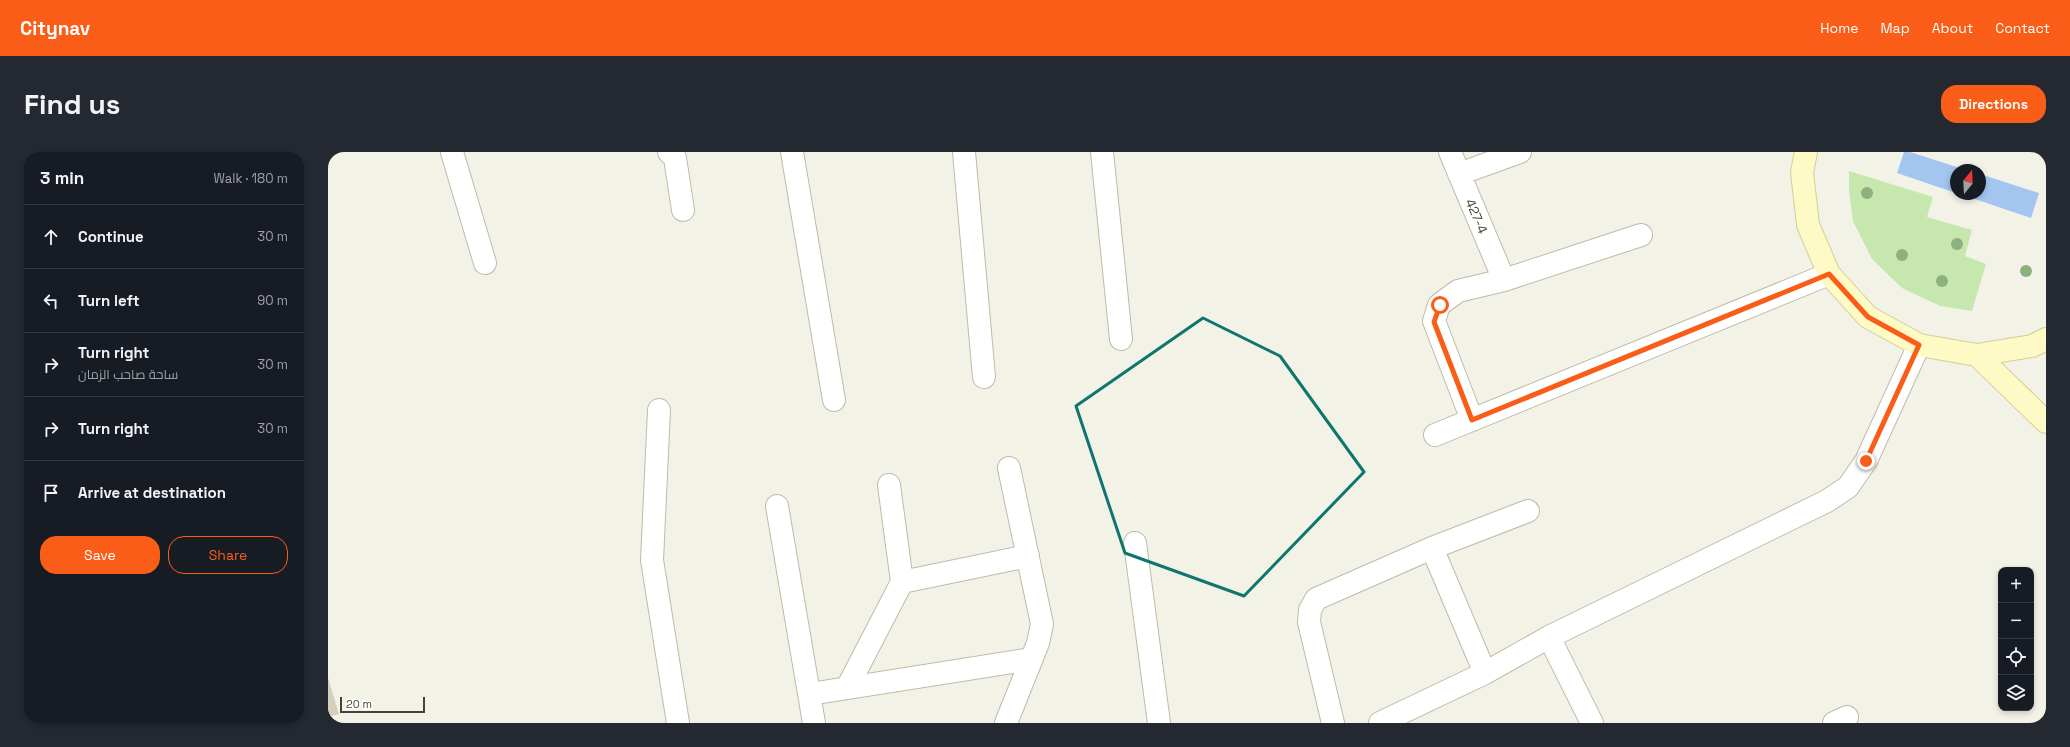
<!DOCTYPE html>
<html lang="en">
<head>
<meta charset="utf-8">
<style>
  :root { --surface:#171b24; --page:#242831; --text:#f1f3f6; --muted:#9ea1a6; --line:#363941; --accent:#fa5d18 }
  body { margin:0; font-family:"Space Grotesk",Cairo,sans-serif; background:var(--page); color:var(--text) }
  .controls { position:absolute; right:12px; bottom:12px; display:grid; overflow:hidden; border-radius:8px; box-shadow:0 2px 6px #0003 }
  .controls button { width:36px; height:36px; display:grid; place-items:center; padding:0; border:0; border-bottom:1px solid var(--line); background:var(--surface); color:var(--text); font:20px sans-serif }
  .compass { position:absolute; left:1622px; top:12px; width:36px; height:36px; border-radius:50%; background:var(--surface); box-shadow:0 2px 6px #0003; rotate:18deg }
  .scale { position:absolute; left:12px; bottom:10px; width:85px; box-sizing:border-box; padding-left:4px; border:2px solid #464336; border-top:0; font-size:11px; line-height:14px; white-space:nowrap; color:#464336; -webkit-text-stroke:3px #fff; paint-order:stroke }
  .stop { position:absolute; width:12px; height:12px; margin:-9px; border:3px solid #fa5d18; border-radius:50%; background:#fff }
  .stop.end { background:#fa5d18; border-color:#fff; box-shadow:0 1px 4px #0008 }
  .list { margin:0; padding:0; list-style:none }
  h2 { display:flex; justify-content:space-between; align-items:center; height:52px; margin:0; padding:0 16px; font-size:17px }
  h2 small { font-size:13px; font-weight:400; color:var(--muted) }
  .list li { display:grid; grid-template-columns:26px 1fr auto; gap:12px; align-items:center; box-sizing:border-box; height:64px; padding:0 16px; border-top:1px solid var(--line) }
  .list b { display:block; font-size:15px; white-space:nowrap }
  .list p { margin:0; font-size:13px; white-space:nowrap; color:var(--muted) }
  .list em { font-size:13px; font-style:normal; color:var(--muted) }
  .actions { display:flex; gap:8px; padding:12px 16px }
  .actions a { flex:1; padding:9px 0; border:1px solid var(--accent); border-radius:16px; text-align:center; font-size:14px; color:var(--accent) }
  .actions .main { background:var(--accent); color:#fff }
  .icon { flex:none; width:22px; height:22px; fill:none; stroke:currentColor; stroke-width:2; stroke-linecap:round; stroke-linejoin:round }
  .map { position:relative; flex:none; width:1718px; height:571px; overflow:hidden; border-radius:16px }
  header { display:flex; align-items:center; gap:24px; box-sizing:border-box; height:56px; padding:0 20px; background:var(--accent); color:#fff }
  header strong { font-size:19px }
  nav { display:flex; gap:22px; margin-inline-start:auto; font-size:14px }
  .intro { display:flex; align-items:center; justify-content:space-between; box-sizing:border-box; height:96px; padding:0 24px }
  h1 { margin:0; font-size:28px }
  .button { padding:10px 18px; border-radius:16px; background:var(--accent); color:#fff; font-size:14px; font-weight:700 }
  main { display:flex; gap:24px; padding:0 24px }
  aside { flex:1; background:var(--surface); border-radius:16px; box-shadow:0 2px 6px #0003 }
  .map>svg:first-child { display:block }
</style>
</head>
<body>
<header>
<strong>Citynav</strong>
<nav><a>Home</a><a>Map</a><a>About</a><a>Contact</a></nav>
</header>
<div class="intro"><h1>Find us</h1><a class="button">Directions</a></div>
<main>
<aside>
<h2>3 min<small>Walk · 180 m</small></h2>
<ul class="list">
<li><svg class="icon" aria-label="ahead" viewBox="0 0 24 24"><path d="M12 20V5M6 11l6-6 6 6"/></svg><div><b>Continue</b></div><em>30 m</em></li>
<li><svg class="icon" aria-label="left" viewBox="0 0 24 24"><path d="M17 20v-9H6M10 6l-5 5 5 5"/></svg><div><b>Turn left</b></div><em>90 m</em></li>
<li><svg class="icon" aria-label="right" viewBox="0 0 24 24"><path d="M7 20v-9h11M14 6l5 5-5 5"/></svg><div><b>Turn right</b><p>ساحة صاحب الزمان</p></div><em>30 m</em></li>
<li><svg class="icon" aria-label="right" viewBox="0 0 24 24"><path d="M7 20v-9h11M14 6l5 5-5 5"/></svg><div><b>Turn right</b></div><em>30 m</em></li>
<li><svg class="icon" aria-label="arrive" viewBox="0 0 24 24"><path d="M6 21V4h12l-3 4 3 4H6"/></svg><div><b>Arrive at destination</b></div></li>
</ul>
<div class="actions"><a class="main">Save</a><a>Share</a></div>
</aside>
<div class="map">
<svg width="1718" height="571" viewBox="0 0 1718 571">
  <rect width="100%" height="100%" fill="#f3f2e7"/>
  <path fill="#c6e8af" d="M1521 19 1605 45 1599 65 1644 78 1637 104 1658 112 1644 159 1612 154 1574 136 1544 107 1525 69 1521 39Z"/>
  <path fill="#a3c5f0" d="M1576 0H1582L1638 18H1628V41L1569 21Z
    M1652 22 1711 41 1703 66 1632 42H1652Z"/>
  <path fill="#d5cfbc" d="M0 526 11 562 0 565Z"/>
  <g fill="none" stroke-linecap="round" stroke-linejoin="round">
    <g stroke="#bfbba9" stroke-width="24">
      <path id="street" d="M124 0 157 111
        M341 0 347 6 355 58
        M464 0 506 248
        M636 0 656 225
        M774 0 793 187
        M1122 0 1176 128
        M1131 22 1192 0
        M331 258 324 408 350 571
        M1144 268 1106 169 1111 153 1130 139 1176 128 1313 83
        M1107 283 1501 122
        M449 354 486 571
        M807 391 831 571
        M1104 396 1157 521
        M574 430 700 404
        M1221 485 1264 571
        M519 536 574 430 561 333
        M482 542 703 507
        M678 571 710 491 714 472 681 316
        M1005 571 981 470 982 458 988 447 1104 396 1200 359
        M1052 571 1157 521 1221 485 1499 349 1520 335 1538 309 1591 193
        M1506 571 1519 565"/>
    </g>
    <g stroke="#d4cd97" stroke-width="24">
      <path id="secondary" d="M1478 0 1474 20 1480 73 1501 122 1540 165 1591 193 1649 203 1704 194 1718 187
        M1649 203 1718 270"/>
    </g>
    <use href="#street" stroke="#fff" stroke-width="22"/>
    <use href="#secondary" stroke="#fefac6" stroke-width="22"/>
  </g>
  <g fill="#8eaf7e">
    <circle cx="1539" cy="41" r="6"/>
    <circle cx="1629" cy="92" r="6"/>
    <circle cx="1574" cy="103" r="6"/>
    <circle cx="1698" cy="119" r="6"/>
    <circle cx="1614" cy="129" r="6"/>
  </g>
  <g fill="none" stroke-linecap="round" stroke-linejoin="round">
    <path stroke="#fa5d18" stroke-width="5" d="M1112 153 1106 170 1144 268 1501 122 1540 165 1591 193 1538 309"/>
  </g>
  <path fill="none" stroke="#0f766e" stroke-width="3" stroke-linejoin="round" d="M875 166 952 204 1036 320 916 444 797 401 748 254Z"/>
  <g text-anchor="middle" stroke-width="3" stroke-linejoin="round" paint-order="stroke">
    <g font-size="13" fill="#464336" stroke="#fff">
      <text transform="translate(1149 64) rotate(67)" y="5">427-4</text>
    </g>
  </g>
</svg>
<div class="controls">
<button>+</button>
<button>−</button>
<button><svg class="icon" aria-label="locate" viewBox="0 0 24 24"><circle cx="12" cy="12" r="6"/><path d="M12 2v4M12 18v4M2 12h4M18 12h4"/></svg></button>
<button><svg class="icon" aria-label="layers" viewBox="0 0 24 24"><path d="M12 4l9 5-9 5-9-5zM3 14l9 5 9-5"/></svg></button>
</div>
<svg class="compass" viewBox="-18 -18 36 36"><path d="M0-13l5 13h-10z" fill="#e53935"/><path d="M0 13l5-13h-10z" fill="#9ea1a6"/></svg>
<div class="scale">20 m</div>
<div class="stop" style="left:1112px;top:153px"></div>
<div class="stop end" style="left:1538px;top:309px"></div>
</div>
</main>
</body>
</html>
